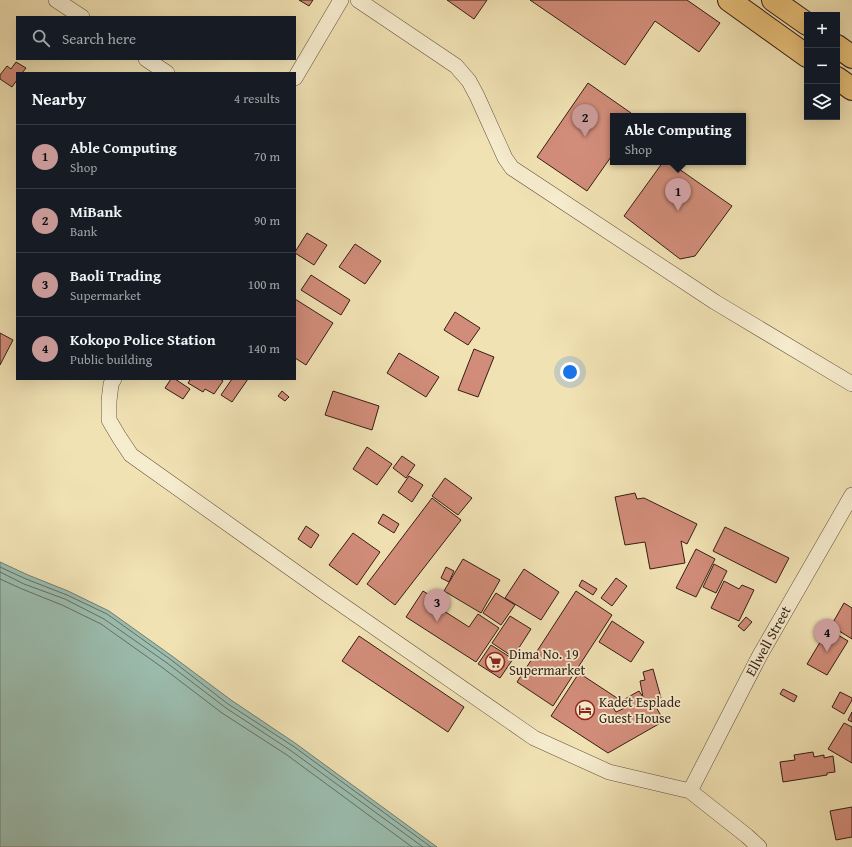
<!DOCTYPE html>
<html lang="en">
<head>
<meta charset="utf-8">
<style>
  :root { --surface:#171b24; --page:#242831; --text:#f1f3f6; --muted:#9ea1a6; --line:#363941; --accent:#c59692 }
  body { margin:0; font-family:"Gentium Book Plus",serif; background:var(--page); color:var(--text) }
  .controls { position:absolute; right:12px; top:12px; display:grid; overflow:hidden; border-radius:0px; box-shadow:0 4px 16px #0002 }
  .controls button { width:36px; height:36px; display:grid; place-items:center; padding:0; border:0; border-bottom:1px solid var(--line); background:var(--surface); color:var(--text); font:20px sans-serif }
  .you { position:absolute; left:570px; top:372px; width:14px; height:14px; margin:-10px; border:3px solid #fff; border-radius:50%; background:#1a73e8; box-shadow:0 0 0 6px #1a73e833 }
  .badge { display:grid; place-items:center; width:26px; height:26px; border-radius:50%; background:var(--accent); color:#111; font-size:13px; font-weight:700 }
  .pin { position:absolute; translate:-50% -33px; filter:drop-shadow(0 1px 2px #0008) }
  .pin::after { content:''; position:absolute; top:21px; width:14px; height:12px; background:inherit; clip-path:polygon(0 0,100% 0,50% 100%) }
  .popup { position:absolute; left:610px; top:113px; width:136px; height:52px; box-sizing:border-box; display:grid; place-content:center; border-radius:0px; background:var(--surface); filter:drop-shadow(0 1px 3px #0005); font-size:13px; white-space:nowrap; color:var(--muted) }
  .popup b { font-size:15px; color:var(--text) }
  .popup::after { content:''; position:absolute; left:50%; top:100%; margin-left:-8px; border:8px solid transparent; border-top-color:var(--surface) }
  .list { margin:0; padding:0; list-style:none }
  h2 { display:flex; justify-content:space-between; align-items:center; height:52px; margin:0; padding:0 16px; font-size:17px }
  h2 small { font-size:13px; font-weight:400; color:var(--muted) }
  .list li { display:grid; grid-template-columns:26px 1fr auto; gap:12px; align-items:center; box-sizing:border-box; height:64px; padding:0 16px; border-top:1px solid var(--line) }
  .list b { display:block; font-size:15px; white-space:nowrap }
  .list p { margin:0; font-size:13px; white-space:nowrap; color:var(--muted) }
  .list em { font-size:13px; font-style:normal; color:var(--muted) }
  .icon { flex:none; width:22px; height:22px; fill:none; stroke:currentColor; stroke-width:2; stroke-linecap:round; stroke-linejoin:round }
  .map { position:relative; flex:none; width:852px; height:847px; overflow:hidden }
  .search { position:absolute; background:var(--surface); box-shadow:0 4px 16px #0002; left:16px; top:16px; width:280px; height:44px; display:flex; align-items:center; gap:10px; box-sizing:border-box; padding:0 14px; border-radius:0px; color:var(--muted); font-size:15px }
  .panel { position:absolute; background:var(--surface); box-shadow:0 4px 16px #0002; left:16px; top:72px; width:280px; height:308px; border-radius:0px }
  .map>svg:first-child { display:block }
</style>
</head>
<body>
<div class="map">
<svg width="852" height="847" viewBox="0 0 852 847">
  <rect width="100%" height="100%" fill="#f1e2b4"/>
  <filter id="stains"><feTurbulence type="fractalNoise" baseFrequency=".005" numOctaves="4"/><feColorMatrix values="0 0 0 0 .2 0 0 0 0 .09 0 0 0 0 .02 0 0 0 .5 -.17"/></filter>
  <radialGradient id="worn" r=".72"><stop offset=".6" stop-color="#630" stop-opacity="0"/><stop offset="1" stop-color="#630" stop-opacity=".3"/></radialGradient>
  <path fill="#9bbdaf" stroke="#727d71" d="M0 562 28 575 68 591 109 611 172 656 231 700 295 743 437 847H0Z"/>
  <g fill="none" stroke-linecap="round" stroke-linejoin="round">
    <path stroke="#686e62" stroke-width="1" d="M0 567 26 579 67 595 107 614 170 659 228 704 293 746 431 847
      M0 572 24 584 65 599 104 619 167 663 226 708 290 750 423 847
      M0 579 22 589 62 605 101 624 163 668 222 713 287 755 412 847"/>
  </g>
  <path fill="#d28d7a" stroke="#341e14" d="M299 0H313L309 6Z
    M447 0H487L474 19Z
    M530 0H687L720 23 699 52 655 21 625 65Z
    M16 62 26 68 22 73H17V80L12 87 0 79V75L7 66 11 69Z
    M588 83 631 113 629 116H613V154L587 191 537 157Z
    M663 162H669L732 206 695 256 680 259 624 216Z
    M307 233 327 245 314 265 295 253V252Z
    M355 244 381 261 365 284 339 267Z
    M311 275 350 300 341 315 301 290Z
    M295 299 333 323 306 365 295 358Z
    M455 312 480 328 468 345 444 330Z
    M0 333 13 340 0 365Z
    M474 349 494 357 478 397 458 390Z
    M399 353 439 377 426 397 387 373Z
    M171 379H175L190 389 183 399 165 388Z
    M188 379H220L223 381 214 394 205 389 203 392 188 383 190 380Z
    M232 379H248L232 402 221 395Z
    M282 391 289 397 285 401 278 396Z
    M333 391 379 406 372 430 325 415Z
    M367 447 392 464 377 485 353 469Z
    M402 456 415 465 406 478 393 468Z
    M409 476 423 485 412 502 398 492Z
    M445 478 472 498 458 515 432 496Z
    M635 493 637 499 644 498 697 524 687 544 681 541 685 563 650 569 645 542 625 545 615 497Z
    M432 498 461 520 395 605 367 584Z
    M383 514 399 524 394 533 378 523Z
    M306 526 319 535 311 548 298 539Z
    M725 527 789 558 776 583 713 551Z
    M353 533 380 552 357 585 329 565Z
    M696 549 715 559 696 597 676 588Z
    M463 559 500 580 481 613 444 591Z
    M714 564 727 571 716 593 703 587Z
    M446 567 454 571 449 582 441 578Z
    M524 569 559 592 541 620 505 598Z
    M616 578 627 586 612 606 601 598Z
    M582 580 597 589 593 595 579 586Z
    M724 581 739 589 742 585 754 590 739 621 711 608Z
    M423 591 447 606 444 611 469 627 478 614 499 628 476 662 406 617Z
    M576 591 612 615 553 706 517 682Z
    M496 593 515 605 501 625 483 613Z
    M844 603 852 608V639L831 626Z
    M510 616 531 629 513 657 492 643Z
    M746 617 752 622 744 631 738 626Z
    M612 621 644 642 631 662 599 642Z
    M828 629 848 641 827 675 807 664Z
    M359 636 464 707 448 732 342 661Z
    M491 645 513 659 500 678 478 664Z
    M653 669 661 698 652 700 664 721 608 753 551 716 579 673 617 698 612 706 616 712 627 707 623 700 639 691 643 697 640 681 645 680 643 672Z
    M783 689 797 696 794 702 780 694Z
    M840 692 852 698V700L844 714 832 707Z
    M852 712V722L848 720Z
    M844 723 852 727V763L828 749Z
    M813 752 814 757 824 755V758L833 756 835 772 827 773V775L783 782 780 762 795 760 794 755Z
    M852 807V837L836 840 830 811Z"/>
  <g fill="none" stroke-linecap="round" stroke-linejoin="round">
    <g stroke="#634f3c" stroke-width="16">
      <path id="street" d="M56 0 82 17
        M358 0 456 66 469 81 477 96 505 158 512 168 715 302 852 384
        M146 59 167 73
        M295 78 341 0
        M114 379 111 384 109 401V420L119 437 131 455 328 595 534 738 609 772 690 791 747 836 759 847
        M690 791 760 655 852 495"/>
    </g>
    <g stroke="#341e14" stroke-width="24">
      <path id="primary" d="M729 0 807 56
        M773 0 807 24
        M837 46 852 57
        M837 78 852 89"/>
    </g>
    <use href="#street" stroke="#f6ecce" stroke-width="15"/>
    <use href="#primary" stroke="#e8c17a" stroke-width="22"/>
  </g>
  <defs>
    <g id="supermarket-ring" transform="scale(1)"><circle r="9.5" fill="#f6ecce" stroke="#8f2418" stroke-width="1.5"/><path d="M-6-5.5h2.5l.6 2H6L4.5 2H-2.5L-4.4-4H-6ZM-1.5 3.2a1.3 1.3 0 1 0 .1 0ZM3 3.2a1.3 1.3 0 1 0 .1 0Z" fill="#8f2418"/></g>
    <g id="hotel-ring" transform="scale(1)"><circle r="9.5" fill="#f6ecce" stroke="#8f2418" stroke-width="1.5"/><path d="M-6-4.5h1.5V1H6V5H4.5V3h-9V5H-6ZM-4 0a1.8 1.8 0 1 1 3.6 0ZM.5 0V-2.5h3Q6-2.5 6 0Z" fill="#8f2418"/></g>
  </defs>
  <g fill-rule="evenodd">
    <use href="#supermarket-ring" x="495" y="662"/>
    <use href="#hotel-ring" x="585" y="710"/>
  </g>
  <g text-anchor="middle" stroke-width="3.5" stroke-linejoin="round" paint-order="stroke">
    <g font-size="14" fill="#341e14" stroke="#f6ecce">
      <text transform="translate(768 641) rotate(-61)" y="5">Ellwell Street</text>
    </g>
    <g font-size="14" fill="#341e14" stroke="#f6ecce" text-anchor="start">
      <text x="509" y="659">Dima No. 19<tspan x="509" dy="16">Supermarket</tspan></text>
      <text x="599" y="707">Kadet Esplade<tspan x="599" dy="16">Guest House</tspan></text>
    </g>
  </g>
  <rect width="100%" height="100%" filter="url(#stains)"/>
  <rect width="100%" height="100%" fill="url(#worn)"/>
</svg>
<div class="controls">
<button>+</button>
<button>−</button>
<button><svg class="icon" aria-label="layers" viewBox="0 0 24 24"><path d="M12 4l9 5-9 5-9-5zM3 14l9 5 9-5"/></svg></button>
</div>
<div class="you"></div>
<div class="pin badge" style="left:678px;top:211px">1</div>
<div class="popup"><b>Able Computing</b>Shop</div>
<div class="pin badge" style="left:585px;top:137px">2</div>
<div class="pin badge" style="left:437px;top:622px">3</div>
<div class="pin badge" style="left:827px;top:652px">4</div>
<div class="search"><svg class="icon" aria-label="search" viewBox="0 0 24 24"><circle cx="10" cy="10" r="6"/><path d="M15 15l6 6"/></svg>Search here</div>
<section class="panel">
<h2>Nearby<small>4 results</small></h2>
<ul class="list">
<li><span class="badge">1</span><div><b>Able Computing</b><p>Shop</p></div><em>70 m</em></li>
<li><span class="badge">2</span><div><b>MiBank</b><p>Bank</p></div><em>90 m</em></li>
<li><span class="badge">3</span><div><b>Baoli Trading</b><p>Supermarket</p></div><em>100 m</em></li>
<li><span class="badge">4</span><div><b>Kokopo Police Station</b><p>Public building</p></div><em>140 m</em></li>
</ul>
</section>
</div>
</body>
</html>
